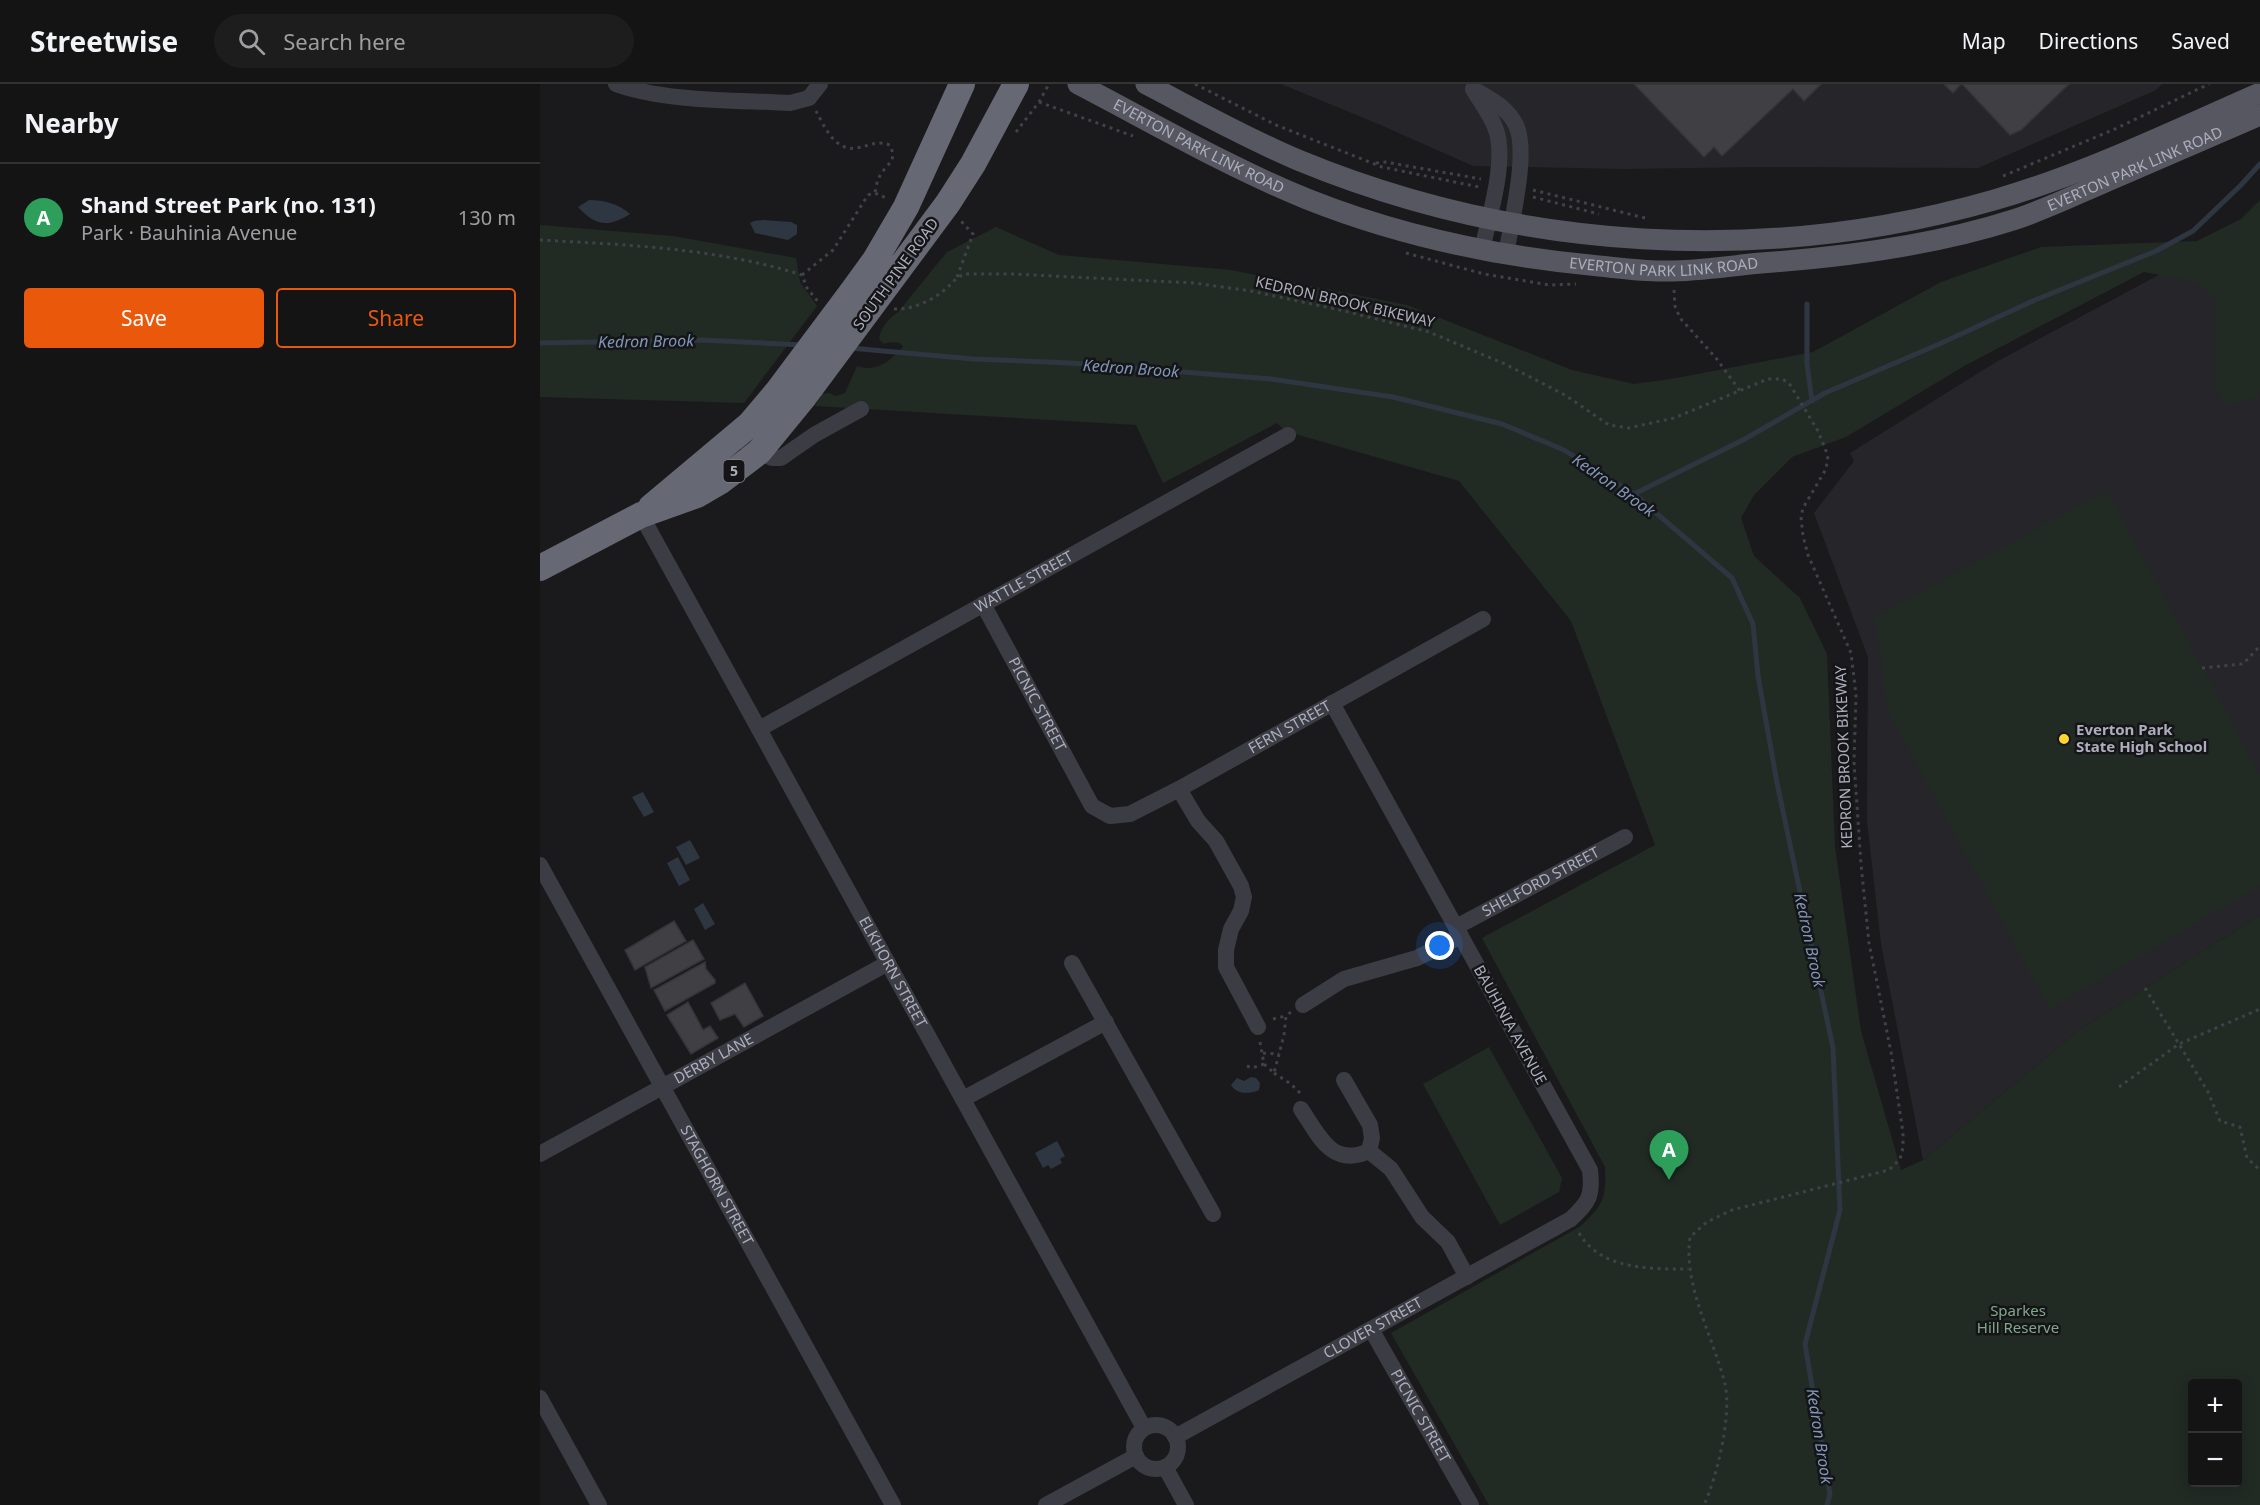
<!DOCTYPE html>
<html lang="en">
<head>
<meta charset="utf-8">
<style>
  :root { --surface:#141415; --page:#1d1d1e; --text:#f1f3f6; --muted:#9d9ea0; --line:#333334; --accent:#ea580c }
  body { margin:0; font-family:"Noto Sans",sans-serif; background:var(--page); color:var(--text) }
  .controls { position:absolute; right:18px; bottom:18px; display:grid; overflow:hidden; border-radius:6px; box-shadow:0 3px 15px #0003 }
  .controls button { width:54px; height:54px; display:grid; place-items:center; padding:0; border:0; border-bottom:2px solid var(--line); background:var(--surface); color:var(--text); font:30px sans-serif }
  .you { position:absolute; left:900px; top:862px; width:21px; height:21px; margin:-15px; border:4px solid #fff; border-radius:50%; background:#1a73e8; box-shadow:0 0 0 9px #1a73e833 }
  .badge { display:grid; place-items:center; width:39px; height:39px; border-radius:50%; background:var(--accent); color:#fff; font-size:20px; font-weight:700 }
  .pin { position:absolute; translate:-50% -50px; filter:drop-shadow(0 2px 3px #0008) }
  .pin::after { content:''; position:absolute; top:32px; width:21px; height:18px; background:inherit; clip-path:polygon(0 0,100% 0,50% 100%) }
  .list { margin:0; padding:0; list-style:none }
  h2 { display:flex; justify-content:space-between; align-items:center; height:78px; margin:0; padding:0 24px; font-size:26px }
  h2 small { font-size:20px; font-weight:400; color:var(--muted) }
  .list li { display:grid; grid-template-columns:39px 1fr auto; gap:18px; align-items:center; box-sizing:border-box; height:108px; padding:0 24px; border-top:2px solid var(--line) }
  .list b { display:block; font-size:22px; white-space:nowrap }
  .list p { margin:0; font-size:20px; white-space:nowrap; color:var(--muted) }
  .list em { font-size:20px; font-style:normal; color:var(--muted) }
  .actions { display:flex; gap:12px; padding:18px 24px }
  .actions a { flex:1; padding:14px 0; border:2px solid var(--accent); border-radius:6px; text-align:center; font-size:21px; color:var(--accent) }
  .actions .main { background:var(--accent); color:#fff }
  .icon { flex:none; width:33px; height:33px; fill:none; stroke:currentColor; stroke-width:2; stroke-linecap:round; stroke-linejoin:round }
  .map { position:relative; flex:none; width:1720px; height:1421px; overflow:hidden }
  header { display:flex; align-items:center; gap:36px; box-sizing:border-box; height:84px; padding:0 30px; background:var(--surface); border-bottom:2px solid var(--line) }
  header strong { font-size:28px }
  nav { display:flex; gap:33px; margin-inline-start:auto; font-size:21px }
  .search { width:420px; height:54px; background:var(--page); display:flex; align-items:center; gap:15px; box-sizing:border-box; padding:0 21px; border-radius:33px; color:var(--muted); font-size:22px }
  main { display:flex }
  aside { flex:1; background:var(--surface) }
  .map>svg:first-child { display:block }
</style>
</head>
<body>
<header>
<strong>Streetwise</strong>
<div class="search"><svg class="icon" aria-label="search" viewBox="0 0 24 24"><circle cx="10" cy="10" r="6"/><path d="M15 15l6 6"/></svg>Search here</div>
<nav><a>Map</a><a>Directions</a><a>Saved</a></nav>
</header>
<main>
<aside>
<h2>Nearby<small></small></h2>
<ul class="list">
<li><span class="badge" style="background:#2e9e5b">A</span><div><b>Shand Street Park (no. 131)</b><p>Park · Bauhinia Avenue</p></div><em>130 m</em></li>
</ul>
<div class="actions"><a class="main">Save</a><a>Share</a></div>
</aside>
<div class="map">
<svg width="1720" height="1421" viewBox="0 0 1720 1421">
  <rect width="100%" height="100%" fill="#1a1a1c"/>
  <path fill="#26262a" d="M741 0H1622L1616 6 1438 84 1217 83 1086 85 933 82 836 39Z
    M1720 137V831L1539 946 1383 1076 1341 860 1327 737 1328 573 1274 429 1314 377 1310 369 1456 278Z"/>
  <path fill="#212b24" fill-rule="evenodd" d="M1720 116V307L1717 314 1685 321 1676 302V215L1656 198 1604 188 1426 281 1306 353 1252 373 1214 411 1201 434 1214 472 1260 514 1287 570 1295 763 1321 947 1361 1086 1383 1076 1539 946 1720 831V1421H949L851 1249 1041 1142C1064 1119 1066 1116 1065 1083L942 854 1115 761 1031 537 919 397 745 347 737 339 623 399 596 341 275 322 282 310 290 309 295 312 305 309 317 282C337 289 350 277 363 263L360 259 350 258 344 260 339 255C341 243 348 235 358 228L407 168 456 143 519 171 691 186 867 221 1032 286 1094 300 1131 295 1273 268 1401 198 1501 163 1657 157 1701 135ZM1652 1300H1698V1398H1652Z
    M0 141 133 152 256 174 260 198 277 222 204 319 0 313Z
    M1567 407 1720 691V802L1510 925 1348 627 1335 533Z
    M949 963 1022 1094 1019 1108 960 1141 883 1000Z"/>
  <path fill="#2e3642" d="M49 116C64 116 79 120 90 130 68 144 55 142 38 123Z
    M223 136 251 138 257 141V150L248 156 215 149 210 139 214 137Z
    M103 708 114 728 104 733 92 713Z
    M150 756 160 774 146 781 136 763Z
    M138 773 150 796 139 802 127 779Z
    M163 819 175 840 165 846 154 825Z
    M711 993 716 994 720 999 719 1006C710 1010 697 1011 691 1001L697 994 704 997Z
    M517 1057 525 1072 520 1075 522 1079 511 1085 508 1081 503 1084 495 1069Z"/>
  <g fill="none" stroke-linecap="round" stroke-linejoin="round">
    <path stroke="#2e3642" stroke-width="5" d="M1267 220V280L1272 317
      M0 259 161 256 262 261
      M310 264 433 275 530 279 731 295 853 313 962 340 1024 366 1094 410 1192 494 1213 540 1218 592 1237 699 1293 964 1300 1126 1265 1260 1290 1410 1287 1421
      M1094 410 1203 356 1285 309 1397 261 1495 216 1616 167 1653 147 1701 101 1720 80"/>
  </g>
  <path fill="#3f3f44" stroke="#343439" stroke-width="1.5" d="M1094 0H1281L1264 17 1253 5 1182 72 1174 63 1164 73Z
    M1404 0H1421L1413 9Z
    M1422 0H1529L1481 46 1470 51Z
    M134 837 146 857 95 886 85 866Z
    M153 856 164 875 111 904 105 883Z
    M165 878 166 885 175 896V899L125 927 114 906Z
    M205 899 223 932 204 943 195 930 180 936 171 919Z
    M148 918 163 946 170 942 178 954 151 970 127 931Z"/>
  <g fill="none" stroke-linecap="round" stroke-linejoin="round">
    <path stroke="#404249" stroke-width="3" stroke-dasharray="3 4.5" stroke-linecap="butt" d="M655 0 736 41 842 83 939 103
      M499 18 593 52
      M276 27C284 42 295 68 317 64 329 62 336 56 350 61 357 78 349 77 341 90 337 96 336 103 335 109
      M476 48 499 18 509 0
      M836 79 845 78 941 95
      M1463 92 1575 45 1669 0
      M993 106 1109 135
      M993 113 1059 130
      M0 156C88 161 177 164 262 191L267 204 279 219
      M866 169 944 190 1009 201 1036 200
      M262 191 293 166 328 111 335 109 346 114
      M417 193 433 150 421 137
      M1134 206 1135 222 1140 234 1176 274 1200 307
      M354 225C370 226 389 218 402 208 410 202 415 194 424 190H473L654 199 711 207 800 226 889 248 965 280 1025 311 1069 341 1089 344 1134 334 1228 295H1242L1249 299 1278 347 1288 372 1286 385 1263 424 1261 433 1263 452 1268 471 1311 569 1316 611 1314 678 1321 780 1329 859 1351 968 1363 1049V1064L1360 1075 1349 1086 1192 1126 1167 1138 1150 1153C1143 1202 1173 1252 1185 1300 1192 1331 1177 1393 1164 1421
      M1662 584 1703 580 1720 562
      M1605 904 1668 1008 1680 1037 1700 1043 1707 1074 1720 1086
      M733 935 746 932
      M720 958 724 980 734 989 744 951 746 932 751 928
      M723 969 739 970
      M707 982 712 984 724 980
      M734 989 751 1000 761 1010
      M1579 1003 1639 960 1720 925
      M1039 1149C1061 1186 1110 1185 1148 1185"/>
    <g stroke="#3c3d44" stroke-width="16">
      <path d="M76 0C125 18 198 16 250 19L269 14 280 0"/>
      <path d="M933 5C949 14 967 23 976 41 989 69 971 138 966 171"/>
      <path d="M934 7C941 18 950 30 955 43 968 75 949 132 942 166"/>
      <path d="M197 353 219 368 232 374H241L274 351 321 325"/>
      <path id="s1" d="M101 431 604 1344"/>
      <path id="s2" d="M443 520 552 722 570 732 590 730 639 705 943 535"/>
      <path id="s3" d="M219 645 748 351"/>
      <path d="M639 705 658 737 676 757 701 802 704 813 701 827 691 845 686 866V883L718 943"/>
      <path id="s4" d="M0 781 353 1421"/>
      <path id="s5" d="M916 843 1085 753"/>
      <path d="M532 879 673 1130"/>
      <path d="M763 921 804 895 877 874 921 852"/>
      <path d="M804 996 830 1041 832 1054 829 1067"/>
      <path d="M423 1015 566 938"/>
      <path d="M761 1025C779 1052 792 1084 829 1067L851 1085 882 1133 908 1158 927 1193"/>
      <path id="s6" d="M0 1070 348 879"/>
      <path id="s7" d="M831 1245 931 1421"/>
      <path d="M0 1314 59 1421"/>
      <circle cx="616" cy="1363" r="22"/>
      <path id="s8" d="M635 1353 1031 1135C1049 1118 1053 1112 1050 1086L792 619"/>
      <path d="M625 1383 646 1421"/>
      <path d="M506 1421 596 1372"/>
    </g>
    <g stroke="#565761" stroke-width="21">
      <path id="s9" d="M538 0C613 39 688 83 767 115 860 152 959 173 1059 182 1079 184 1100 187 1121 187 1155 188 1187 182 1221 179 1305 173 1392 162 1473 136 1504 126 1535 111 1565 98 1617 76 1668 53 1720 31"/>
      <path d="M606 0C656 26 706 54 758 76 978 167 1225 182 1454 116 1545 90 1633 47 1720 9"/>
    </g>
    <path stroke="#666873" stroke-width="26" d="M111 423 210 340 237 308 314 205 335 176 366 123 422 0
      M0 484 101 431 157 411 181 397 219 368 264 313 408 119 433 80 476 0"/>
  </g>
  <circle fill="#fdd631" stroke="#151517" stroke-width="2" cx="1524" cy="655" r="6"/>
  <g text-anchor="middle" stroke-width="5" stroke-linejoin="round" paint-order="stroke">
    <rect fill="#151517" stroke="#7f808b" stroke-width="1.5" x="183.5" y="376" width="21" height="22" rx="4.5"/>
    <g font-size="14" font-weight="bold" fill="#acaebd">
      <text x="194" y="392">5</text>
    </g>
    <g font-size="15" fill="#acaebd" stroke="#151517">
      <text dy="5" stroke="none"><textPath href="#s9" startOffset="136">EVERTON PARK LINK ROAD</textPath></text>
      <text dy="5" stroke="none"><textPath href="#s9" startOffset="1108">EVERTON PARK LINK ROAD</textPath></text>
      <text dy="5" stroke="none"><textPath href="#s9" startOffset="622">EVERTON PARK LINK ROAD</textPath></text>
      <text transform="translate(356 190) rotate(-54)" y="5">SOUTH PINE ROAD</text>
      <text transform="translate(805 218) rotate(13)" y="5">KEDRON BROOK BIKEWAY</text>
      <text dy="5" stroke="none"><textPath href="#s3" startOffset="303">WATTLE STREET</textPath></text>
      <text dy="5" stroke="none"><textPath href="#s2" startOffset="114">PICNIC STREET</textPath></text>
      <text dy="5" stroke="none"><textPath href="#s2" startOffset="452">FERN STREET</textPath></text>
      <text transform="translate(1304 673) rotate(-92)" y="5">KEDRON BROOK BIKEWAY</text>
      <text dy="5" stroke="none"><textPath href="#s5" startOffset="96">SHELFORD STREET</textPath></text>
      <text dy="5" stroke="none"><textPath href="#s1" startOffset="522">ELKHORN STREET</textPath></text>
      <text transform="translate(970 941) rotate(61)" y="5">BAUHINIA AVENUE</text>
      <text dy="5" stroke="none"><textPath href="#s6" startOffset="198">DERBY LANE</textPath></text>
      <text dy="5" stroke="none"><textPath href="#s4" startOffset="366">STAGHORN STREET</textPath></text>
      <text dy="5" stroke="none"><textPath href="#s8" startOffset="226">CLOVER STREET</textPath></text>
      <text dy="5" stroke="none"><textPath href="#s7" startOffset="100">PICNIC STREET</textPath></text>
    </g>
    <g font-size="15" font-weight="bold" fill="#acaebd" stroke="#151517" text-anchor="start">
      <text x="1536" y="651">Everton Park<tspan x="1536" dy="17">State High School</tspan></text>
    </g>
    <g font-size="15" fill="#82a88a" stroke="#151517">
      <text x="1478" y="1232">Sparkes<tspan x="1478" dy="17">Hill Reserve</tspan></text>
    </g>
    <g font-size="16" font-style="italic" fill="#8197b9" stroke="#151517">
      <text transform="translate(106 257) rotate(-1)" y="6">Kedron Brook</text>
      <text transform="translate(591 284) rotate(4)" y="6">Kedron Brook</text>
      <text transform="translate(1074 401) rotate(35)" y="6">Kedron Brook</text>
      <text transform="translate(1270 856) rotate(78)" y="6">Kedron Brook</text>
      <text transform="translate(1280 1352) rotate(81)" y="6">Kedron Brook</text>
    </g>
  </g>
</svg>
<div class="controls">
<button>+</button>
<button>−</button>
</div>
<div class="you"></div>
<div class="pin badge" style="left:1129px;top:1096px;background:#2e9e5b">A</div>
</div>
</main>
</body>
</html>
